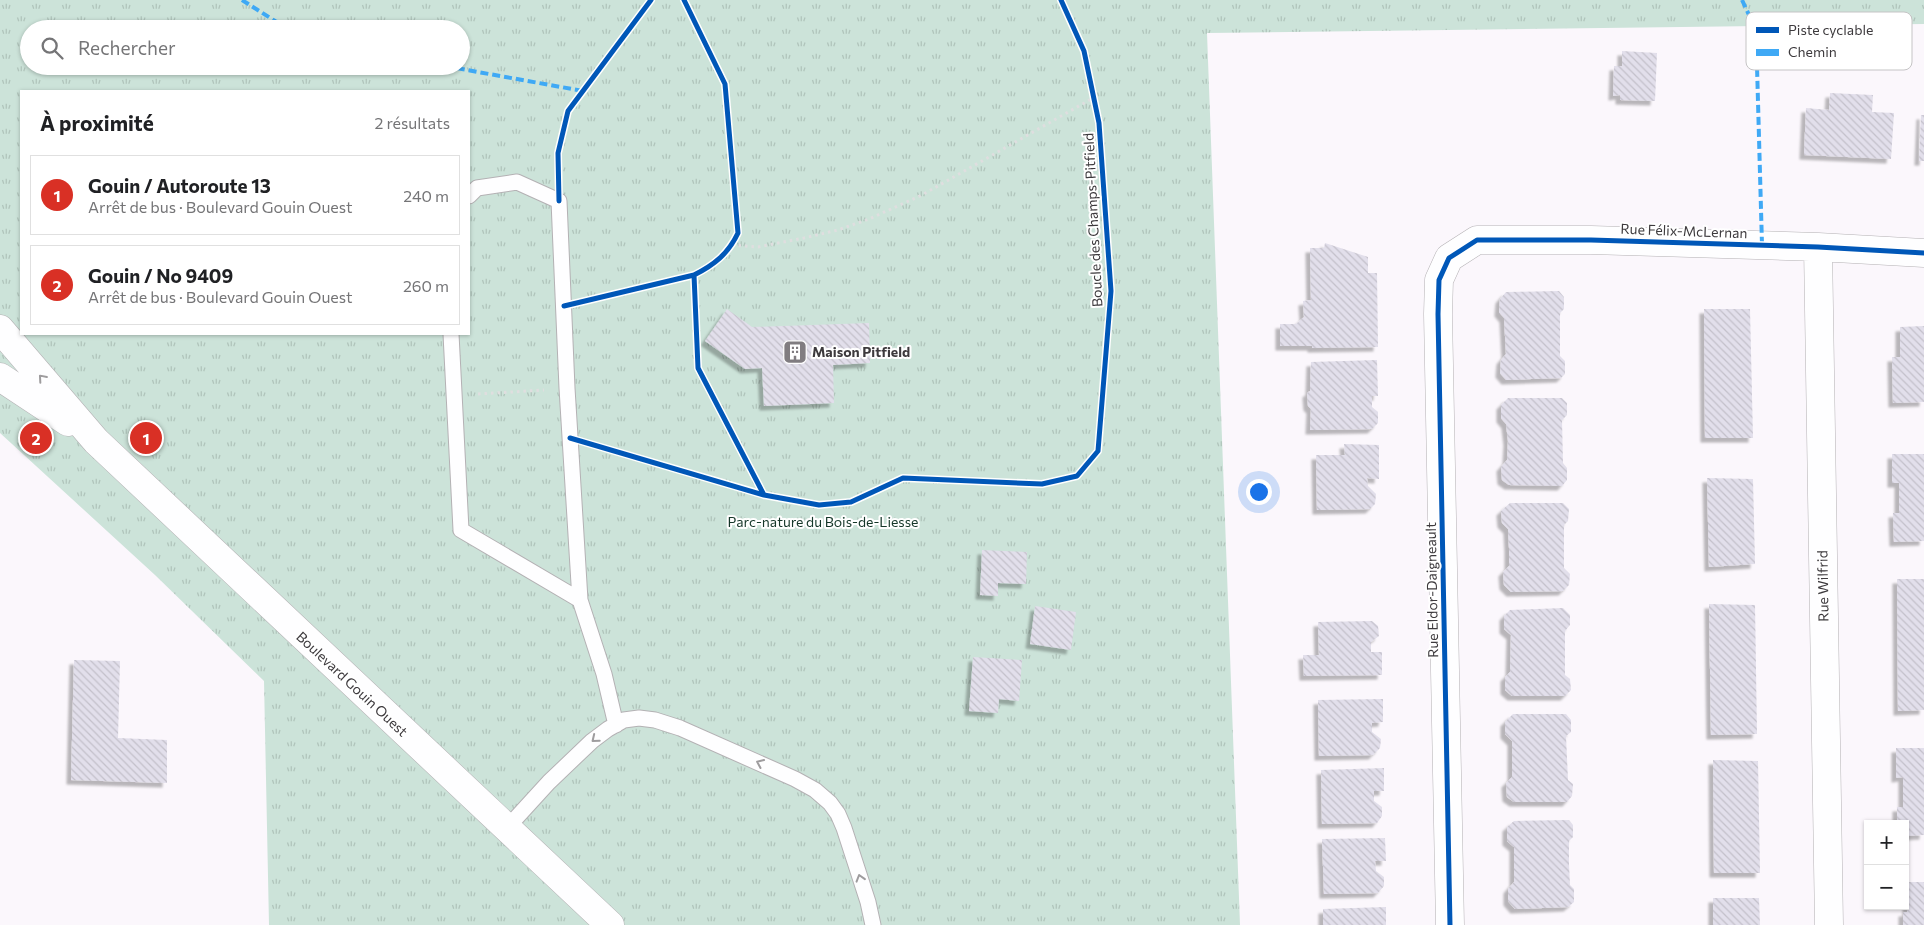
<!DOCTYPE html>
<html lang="fr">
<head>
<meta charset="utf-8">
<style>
  :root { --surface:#fff; --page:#f6f6f6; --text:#202124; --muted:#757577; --line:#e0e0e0; --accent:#d93025 }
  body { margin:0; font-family:Commissioner,sans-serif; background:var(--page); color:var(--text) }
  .controls { position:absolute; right:15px; bottom:15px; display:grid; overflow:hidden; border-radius:0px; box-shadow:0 1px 4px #0004 }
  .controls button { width:45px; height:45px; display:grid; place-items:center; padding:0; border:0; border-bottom:1px solid var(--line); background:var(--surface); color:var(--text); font:25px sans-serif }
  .you { position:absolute; left:1258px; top:491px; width:18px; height:18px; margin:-12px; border:4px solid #fff; border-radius:50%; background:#1a73e8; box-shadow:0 0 0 8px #1a73e833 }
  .badge { display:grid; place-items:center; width:32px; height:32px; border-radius:50%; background:var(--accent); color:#fff; font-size:16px; font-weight:700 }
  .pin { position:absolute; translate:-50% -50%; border:2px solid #fff; box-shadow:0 1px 5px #0006 }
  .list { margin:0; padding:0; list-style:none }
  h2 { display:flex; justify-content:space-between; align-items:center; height:65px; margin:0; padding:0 20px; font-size:21px }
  h2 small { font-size:16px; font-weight:400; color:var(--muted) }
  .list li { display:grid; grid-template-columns:32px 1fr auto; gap:15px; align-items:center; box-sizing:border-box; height:80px; margin:0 10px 10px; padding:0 10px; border:1px solid var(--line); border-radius:0px }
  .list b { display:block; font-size:19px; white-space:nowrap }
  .list p { margin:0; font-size:16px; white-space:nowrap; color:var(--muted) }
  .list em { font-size:16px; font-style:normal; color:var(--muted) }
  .icon { flex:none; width:28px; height:28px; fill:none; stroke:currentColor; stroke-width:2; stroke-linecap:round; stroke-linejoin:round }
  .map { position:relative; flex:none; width:1924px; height:925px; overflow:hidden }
  .search { position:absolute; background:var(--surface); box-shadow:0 1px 4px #0004; left:20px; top:20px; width:450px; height:55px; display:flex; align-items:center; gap:12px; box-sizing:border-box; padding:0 18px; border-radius:28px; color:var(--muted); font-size:19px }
  .panel { position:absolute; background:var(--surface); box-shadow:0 1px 4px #0004; left:20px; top:90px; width:450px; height:245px; border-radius:0px }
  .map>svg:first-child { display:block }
</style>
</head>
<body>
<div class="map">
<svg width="1924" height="925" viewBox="0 0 1924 925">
  <defs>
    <pattern id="park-tufts" width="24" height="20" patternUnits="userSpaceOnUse" patternTransform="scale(1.25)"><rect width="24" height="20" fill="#cce3d9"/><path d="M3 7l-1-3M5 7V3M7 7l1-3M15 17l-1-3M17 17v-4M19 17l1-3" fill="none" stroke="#b0c4bb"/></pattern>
    <pattern id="building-back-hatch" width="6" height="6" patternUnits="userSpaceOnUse" patternTransform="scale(1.25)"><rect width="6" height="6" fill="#e2dfeb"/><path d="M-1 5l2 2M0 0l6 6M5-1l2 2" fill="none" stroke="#c3c0ca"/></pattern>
    <filter id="shadow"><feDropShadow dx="-4.5" dy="4.5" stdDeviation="1" flood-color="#0004"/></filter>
  </defs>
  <rect width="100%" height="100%" fill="#fbf7fc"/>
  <path fill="url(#park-tufts)" fill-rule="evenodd" d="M0 0H1924V24L1207 33 1240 925H269L264 681 155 575 0 433ZM29 29H461V66H29ZM21 91H469V334H21Z"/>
  <path fill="url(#building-back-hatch)" filter="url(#shadow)" d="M1622 51 1657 53 1655 101 1620 100V95L1613 96 1614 66H1622Z
    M1830 93 1873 95 1872 112 1894 113 1891 159 1804 155 1806 108 1829 110Z
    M1921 115H1924V161H1919Z
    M1325 243 1368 257V273H1377L1378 347 1312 348V346H1280V324H1296L1304 317 1303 301 1311 300 1310 248H1324Z
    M1559 291 1564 297V309L1560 313V356L1565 361V374L1561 378 1506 380 1500 373 1501 360 1506 354 1504 318 1499 312 1500 299 1506 292Z
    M727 309 752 327 869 323 870 363 833 365 834 403 764 406 762 368 745 369 705 341Z
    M1704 309H1750L1753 438H1705Z
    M1924 326V402L1893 403 1892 357H1900V327Z
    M1377 360 1378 396H1372V407L1378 412V423L1372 429 1310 430 1311 409 1308 406 1307 393 1310 391 1311 362Z
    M1508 398H1562L1567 403V415L1562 420 1563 463 1567 468V480L1562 486 1509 485 1502 480 1501 467 1507 460 1508 441 1506 424 1501 418V405Z
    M1344 444 1379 445V479L1367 478 1368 486 1376 494 1375 504 1370 509 1317 510 1316 455H1345Z
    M1892 454H1924V541L1894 542 1893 513H1899V483H1892Z
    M1707 478 1753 479 1755 564 1709 567Z
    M1510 503H1563L1569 509 1568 521 1564 525V568L1570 574 1569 585 1563 591 1511 592 1504 585 1503 572 1509 566V548L1508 529 1502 523 1501 511Z
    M982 550 1027 552 1026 584 998 583V596L980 595Z
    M1897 579H1924V710L1898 711Z
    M1709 604 1755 605 1757 734 1711 735Z
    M1035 606 1076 612 1071 650 1030 644Z
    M1563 608 1570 615V625L1565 631V675L1570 679 1571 690 1565 696H1512L1505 690V677L1510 672 1511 635 1504 629V616L1510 610Z
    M1372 621 1378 626 1379 636 1371 642V652H1382V675L1304 676 1303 655H1319L1318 622Z
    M973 657 1022 660 1019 701 999 699 998 713 969 711Z
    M74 660 120 661 118 738 167 740V783L71 780Z
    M1383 699V722L1372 723V732L1381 739 1380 748 1373 755 1319 756 1318 700Z
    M1513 714H1566L1571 720V732L1566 736 1568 780 1573 784 1572 796 1567 802H1514L1507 797 1506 783 1512 777V741L1505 734V722Z
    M1896 748H1924V835L1905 836V824H1897V807H1903V777L1896 778Z
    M1713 760 1758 761 1760 873H1714Z
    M1384 768V791H1374V801L1382 807V816L1377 823 1322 824 1321 770Z
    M1569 820 1573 825V837L1569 841V864L1570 885 1574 889V902L1568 907 1515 909 1508 901V889L1514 882V847L1507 841V827L1514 821Z
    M1385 838 1386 861H1375L1376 871 1384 877V886L1378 893 1324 894 1322 839Z
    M1907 882H1924V925H1903V912H1907Z
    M1713 898H1759L1760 925H1713Z
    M1386 907V925H1323V909Z"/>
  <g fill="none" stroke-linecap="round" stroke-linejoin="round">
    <g stroke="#b4b1b4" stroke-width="17">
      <path id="service" d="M469 196 477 188 517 182 559 201 567 388 580 600 604 674 616 725
        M451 334 461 530 580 600
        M507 828 549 782 592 741 608 729 624 720 639 718 655 720 680 728 795 779 815 790 830 803 838 814 844 828 868 902 873 925"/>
    </g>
    <g stroke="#b4b1b4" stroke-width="29">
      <path id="minor" d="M1818 247 1829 925
        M1450 925 1438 314 1439 280 1449 258 1477 240H1591L1818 247 1924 253"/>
    </g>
    <g stroke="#b4b1b4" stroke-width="29">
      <path id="secondary" d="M0 329 96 441 610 925
        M0 377 68 422"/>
    </g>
    <path stroke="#dfdedf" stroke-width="3" stroke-dasharray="2.5 4" stroke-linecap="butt" d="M732 245 758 247 804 238 838 230 869 219 922 195 1093 98
      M478 394 544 390"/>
    <use href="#service" stroke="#fefeff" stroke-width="15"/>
    <use href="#minor" stroke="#fefeff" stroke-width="28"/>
    <use href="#secondary" stroke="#fefeff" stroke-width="28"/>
    <path stroke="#3fa9f5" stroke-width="4" stroke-dasharray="8 4" stroke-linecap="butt" d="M242 0 275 21 292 29
      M1742 0 1756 30 1762 245
      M445 66 583 91"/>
    <g stroke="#fff" stroke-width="8">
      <path id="cycleway" d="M559 201 558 153 568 111 651 0
        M694 275 698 368 764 495
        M564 306 694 275C714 265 728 254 738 233L725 84 684 0
        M570 438 764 495 819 505 851 502 903 478 1042 484 1077 476 1098 451 1111 291 1099 123 1084 51 1061 0
        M1450 925 1438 314 1439 280 1449 258 1477 240H1591L1818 247 1924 253"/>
    </g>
    <use href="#cycleway" stroke="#0057b8" stroke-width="5"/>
  </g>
  <defs><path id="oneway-chevron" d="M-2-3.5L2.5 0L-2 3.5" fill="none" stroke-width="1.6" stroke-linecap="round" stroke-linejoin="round" transform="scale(1.25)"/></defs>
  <g stroke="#9e9c9e">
    <use href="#oneway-chevron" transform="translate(42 378) rotate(-131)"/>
    <use href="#oneway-chevron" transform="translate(595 739) rotate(141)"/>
    <use href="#oneway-chevron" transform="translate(760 763) rotate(-156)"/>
    <use href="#oneway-chevron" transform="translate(860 878) rotate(-107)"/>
  </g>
  <defs>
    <g id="building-square" transform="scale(1.25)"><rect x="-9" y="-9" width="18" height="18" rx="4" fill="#807c80" stroke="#fff"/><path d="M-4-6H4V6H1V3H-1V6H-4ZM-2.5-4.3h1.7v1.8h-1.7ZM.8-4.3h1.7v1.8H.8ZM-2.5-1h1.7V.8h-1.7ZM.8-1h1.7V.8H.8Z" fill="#fff"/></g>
  </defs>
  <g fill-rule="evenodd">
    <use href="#building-square" x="795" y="352"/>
  </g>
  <g text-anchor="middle" stroke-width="4" stroke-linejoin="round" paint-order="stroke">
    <g font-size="14" fill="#3d3a3d" stroke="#fff">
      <text transform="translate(1093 220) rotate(-93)" y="5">Boucle des Champs-Pitfield</text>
      <text transform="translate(1684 231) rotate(2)" y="5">Rue Félix-McLernan</text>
      <text transform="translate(1823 586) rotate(-91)" y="5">Rue Wilfrid</text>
      <text transform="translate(1432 590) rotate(-91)" y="5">Rue Eldor-Daigneault</text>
      <text transform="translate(352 684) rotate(43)" y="5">Boulevard Gouin Ouest</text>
    </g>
    <g font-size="14" font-weight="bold" fill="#3d3a3d" stroke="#fff" text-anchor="start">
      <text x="812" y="357">Maison Pitfield</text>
    </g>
    <g font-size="14" fill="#153729" stroke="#fff">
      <text x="823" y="527">Parc-nature du Bois-de-Liesse</text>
    </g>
  </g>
  <rect x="1746" y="12" width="166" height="58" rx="8" fill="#fff" stroke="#c5c4c5" stroke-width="1"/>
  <rect x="1756" y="27" width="23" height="6" fill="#0057b8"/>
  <rect x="1756" y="49" width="23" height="7" fill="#3fa9f5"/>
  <g font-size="14" fill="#3d3a3d">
    <text x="1788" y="35">Piste cyclable</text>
    <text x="1788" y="57">Chemin</text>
  </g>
</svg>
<div class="controls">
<button>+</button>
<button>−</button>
</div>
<div class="you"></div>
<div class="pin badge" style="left:146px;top:438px">1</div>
<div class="pin badge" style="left:36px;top:438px">2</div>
<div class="search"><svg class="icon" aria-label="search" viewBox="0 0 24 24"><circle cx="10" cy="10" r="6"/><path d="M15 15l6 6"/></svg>Rechercher</div>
<section class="panel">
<h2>À proximité<small>2 résultats</small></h2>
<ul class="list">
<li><span class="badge">1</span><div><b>Gouin / Autoroute 13</b><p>Arrêt de bus · Boulevard Gouin Ouest</p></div><em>240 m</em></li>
<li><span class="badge">2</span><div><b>Gouin / No 9409</b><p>Arrêt de bus · Boulevard Gouin Ouest</p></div><em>260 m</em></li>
</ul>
</section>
</div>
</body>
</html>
